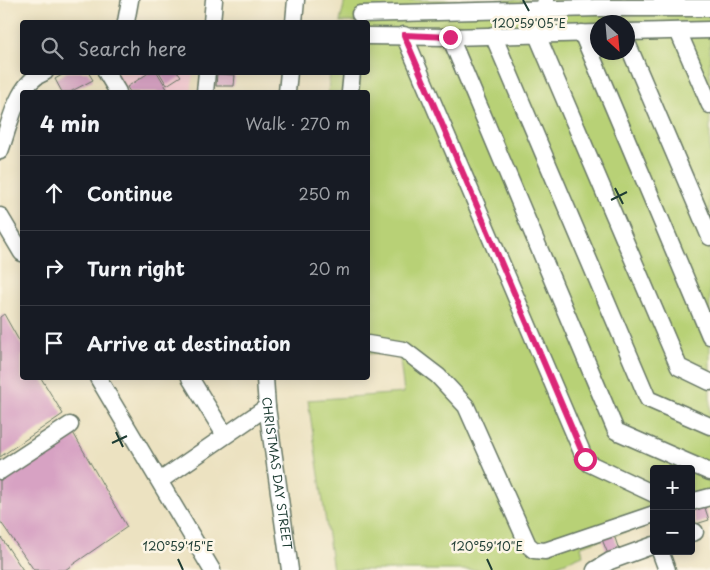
<!DOCTYPE html>
<html lang="en">
<head>
<meta charset="utf-8">
<style>
  :root { --surface:#171b24; --page:#242831; --text:#f1f3f6; --muted:#9ea1a6; --line:#363941 }
  body { margin:0; font-family:"Playpen Sans",sans-serif; background:var(--page); color:var(--text) }
  .controls { position:absolute; right:15px; bottom:15px; display:grid; overflow:hidden; border-radius:5px; box-shadow:0 2px 12px #0003 }
  .controls button { width:45px; height:45px; display:grid; place-items:center; padding:0; border:0; border-bottom:1px solid var(--line); background:var(--surface); color:var(--text); font:25px sans-serif }
  .compass { position:absolute; left:590px; top:15px; width:45px; height:45px; border-radius:50%; background:var(--surface); box-shadow:0 2px 12px #0003; rotate:154deg }
  .stop { position:absolute; width:15px; height:15px; margin:-11px; border:4px solid #db2777; border-radius:50%; background:#fff }
  .stop.end { background:#db2777; border-color:#fff; box-shadow:0 1px 5px #0008 }
  .list { margin:0; padding:0; list-style:none }
  h2 { display:flex; justify-content:space-between; align-items:center; height:65px; margin:0; padding:0 20px; font-size:21px }
  h2 small { font-size:16px; font-weight:400; color:var(--muted) }
  .list li { display:grid; grid-template-columns:32px 1fr auto; gap:15px; align-items:center; box-sizing:border-box; height:75px; padding:0 20px; border-top:1px solid var(--line) }
  .list b { display:block; font-size:19px; white-space:nowrap }
  .list em { font-size:16px; font-style:normal; color:var(--muted) }
  .icon { flex:none; width:28px; height:28px; fill:none; stroke:currentColor; stroke-width:2; stroke-linecap:round; stroke-linejoin:round }
  .map { position:relative; flex:none; width:710px; height:570px; overflow:hidden }
  .search { position:absolute; background:var(--surface); box-shadow:0 2px 12px #0003; left:20px; top:20px; width:350px; height:55px; display:flex; align-items:center; gap:12px; box-sizing:border-box; padding:0 18px; border-radius:5px; color:var(--muted); font-size:19px }
  .panel { position:absolute; background:var(--surface); box-shadow:0 2px 12px #0003; left:20px; top:90px; width:350px; height:290px; border-radius:5px }
  .map>svg:first-child { display:block }
</style>
</head>
<body>
<div class="map">
<svg width="710" height="570" viewBox="0 0 710 570">
  <rect width="100%" height="100%" fill="#fcf5e5"/>
  <filter id="ink" filterUnits="userSpaceOnUse"><feTurbulence type="fractalNoise" baseFrequency=".02" numOctaves="2"/><feDisplacementMap in="SourceGraphic" scale="10" xChannelSelector="R" yChannelSelector="G"/><feConvolveMatrix kernelMatrix="1 2 1 2 8 2 1 2 1" color-interpolation-filters="sRGB"/></filter>
  <filter id="wash" filterUnits="userSpaceOnUse"><feTurbulence type="fractalNoise" baseFrequency=".0096" numOctaves="4" result="noise"/><feDisplacementMap in="SourceGraphic" scale="20" xChannelSelector="R" yChannelSelector="G"/><feGaussianBlur stdDeviation="1.12" result="paint"/><feColorMatrix in="noise" values="0 0 0 0 0 0 0 0 0 0 0 0 0 0 0 0 0 1.4 0 .05"/><feComposite in="paint" operator="in"/></filter>
  <g filter="url(#wash)">
    <rect width="100%" height="100%" fill="#ece2c1"/>
    <path fill="#f7cfd5" d="M113 73H193L191 92H126Z"/>
    <path fill="#b8d176" stroke="#6c8755" fill-rule="evenodd" d="M345 0H710V505L691 510V469H654V522L581 546 583 555 545 570H333L308 400 404 393 399 351 368 354V92H328L330 73 368 72V22H340ZM598 22H628V52H598Z"/>
    <g id="blocks">
      <path fill="#d7a2c3" d="M67 72H88L93 80 70 92H62L55 79Z
        M150 72H157L169 92H130L127 87Z
        M159 72H178L181 76 167 85Z
        M217 74 235 75 234 86H216Z
        M4 314 22 346V378H41L63 414 0 457V317Z
        M71 429 127 527 65 570H34L0 521V478Z
        M704 505 709 520 696 524 692 509Z
        M613 532 619 550 608 554 601 537Z
        M0 536 23 570H0Z"/>
    </g>
  </g>
  <g filter="url(#ink)">
    <use href="#blocks" fill-opacity="0" stroke="#677765" stroke-width="1"/>
    <g fill="none" stroke-linecap="round" stroke-linejoin="round">
      <g stroke="#677765" stroke-width="19">
        <g id="minor">
          <path d="M546 0 537 35 679 367 710 382"/>
          <path d="M360 14 596 8H710"/>
          <path d="M126 22 130 0"/>
          <path d="M212 22 214 0"/>
          <path d="M294 22 296 0"/>
          <path d="M678 31 710 105"/>
          <path d="M628 32 710 30"/>
          <path d="M582 33 710 336"/>
          <path d="M404 35 585 459 590 464 654 494"/>
          <path d="M493 35 648 399 710 426"/>
          <path d="M368 36 450 37 598 33"/>
          <path d="M450 37 616 431 710 472"/>
          <path d="M628 45 710 237"/>
          <path d="M106 72 118 92"/>
          <path d="M205 92 207 72"/>
          <path d="M287 92 289 72"/>
          <path d="M350 92 352 72"/>
          <path d="M0 151C10 125 16 83 45 72"/>
          <path d="M0 216 22 253"/>
          <path d="M368 344 404 350 438 376 466 406 528 545 534 550 545 551 654 514"/>
          <path d="M98 378 212 570"/>
          <path d="M190 378 225 435"/>
          <path id="s1" d="M265 378 267 407 290 570"/>
          <path d="M0 471 70 425"/>
          <path d="M161 480 267 407"/>
          <path d="M691 502 710 497"/>
          <path d="M691 533 695 532"/>
          <path d="M660 551 667 570"/>
          <path d="M595 570 610 561 654 545"/>
        </g>
      </g>
      <use href="#minor" stroke="#fff" stroke-width="16"/>
    </g>
  </g>
  <g fill="none" stroke-linecap="round" stroke-linejoin="round" filter="url(#ink)">
    <path stroke="#db2777" stroke-width="6" d="M450 37 404 35 585 459"/>
  </g>
  <path fill="none" stroke="#1f3d34" stroke-width="2" d="M523 0 529 11M615 188 623 204M611 200 627 192M116 432 123 447M112 443 127 436M178 559 183 570M487 559 492 570"/>
  <g text-anchor="middle" stroke-width="5" stroke-linejoin="round" paint-order="stroke">
    <g font-size="12" fill="#1f3d34" stroke="#fcf5e5">
      <text dy="4" stroke="none"><textPath href="#s1" startOffset="96">CHRISTMAS DAY STREET</textPath></text>
    </g>
  </g>
  <g font-size="12" text-anchor="middle" fill="#1f3d34" stroke="#fcf5e5" stroke-width="5" stroke-linejoin="round" paint-order="stroke">
    <text x="529" y="28">120°59'05"E</text>
    <text x="178" y="551">120°59'15"E</text>
    <text x="487" y="551">120°59'10"E</text>
  </g>
</svg>
<div class="controls">
<button>+</button>
<button>−</button>
</div>
<svg class="compass" viewBox="-18 -18 36 36"><path d="M0-13l5 13h-10z" fill="#e53935"/><path d="M0 13l5-13h-10z" fill="#9ea1a6"/></svg>
<div class="stop" style="left:585px;top:459px"></div>
<div class="stop end" style="left:450px;top:37px"></div>
<div class="search"><svg class="icon" aria-label="search" viewBox="0 0 24 24"><circle cx="10" cy="10" r="6"/><path d="M15 15l6 6"/></svg>Search here</div>
<section class="panel">
<h2>4 min<small>Walk · 270 m</small></h2>
<ul class="list">
<li><svg class="icon" aria-label="ahead" viewBox="0 0 24 24"><path d="M12 20V5M6 11l6-6 6 6"/></svg><div><b>Continue</b></div><em>250 m</em></li>
<li><svg class="icon" aria-label="right" viewBox="0 0 24 24"><path d="M7 20v-9h11M14 6l5 5-5 5"/></svg><div><b>Turn right</b></div><em>20 m</em></li>
<li><svg class="icon" aria-label="arrive" viewBox="0 0 24 24"><path d="M6 21V4h12l-3 4 3 4H6"/></svg><div><b>Arrive at destination</b></div></li>
</ul>
</section>
</div>
</body>
</html>
